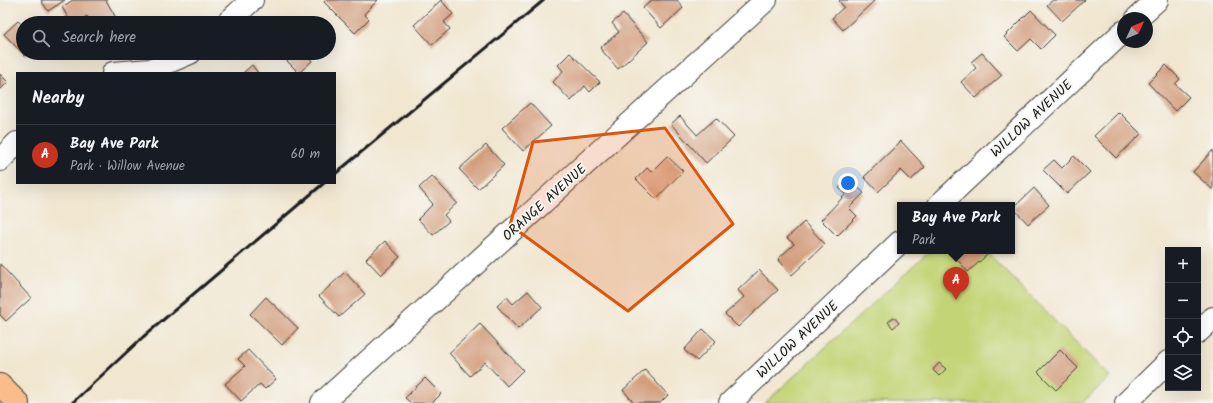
<!DOCTYPE html>
<html lang="en">
<head>
<meta charset="utf-8">
<style>
  :root { --surface:#171b24; --page:#20242c; --text:#f1f3f6; --muted:#9ea1a6; --line:#363941; --accent:#c8321e }
  body { margin:0; font-family:Kalam,sans-serif; background:var(--page); color:var(--text) }
  .controls { position:absolute; right:12px; bottom:12px; display:grid; overflow:hidden; border-radius:0px; box-shadow:0 4px 16px #0002 }
  .controls button { width:36px; height:36px; display:grid; place-items:center; padding:0; border:0; border-bottom:1px solid var(--line); background:var(--surface); color:var(--text); font:20px sans-serif }
  .compass { position:absolute; left:1117px; top:12px; width:36px; height:36px; border-radius:50%; background:var(--surface); box-shadow:0 4px 16px #0002; rotate:46deg }
  .you { position:absolute; left:848px; top:183px; width:14px; height:14px; margin:-10px; border:3px solid #fff; border-radius:50%; background:#1a73e8; box-shadow:0 0 0 6px #1a73e833 }
  .badge { display:grid; place-items:center; width:26px; height:26px; border-radius:50%; background:var(--accent); color:#fff; font-size:13px; font-weight:700 }
  .pin { position:absolute; translate:-50% -33px; filter:drop-shadow(0 1px 2px #0008) }
  .pin::after { content:''; position:absolute; top:21px; width:14px; height:12px; background:inherit; clip-path:polygon(0 0,100% 0,50% 100%) }
  .popup { position:absolute; left:897px; top:202px; width:118px; height:52px; box-sizing:border-box; display:grid; place-content:center; border-radius:0px; background:var(--surface); filter:drop-shadow(0 1px 3px #0005); font-size:13px; white-space:nowrap; color:var(--muted) }
  .popup b { font-size:15px; color:var(--text) }
  .popup::after { content:''; position:absolute; left:50%; top:100%; margin-left:-8px; border:8px solid transparent; border-top-color:var(--surface) }
  .list { margin:0; padding:0; list-style:none }
  h2 { display:flex; justify-content:space-between; align-items:center; height:52px; margin:0; padding:0 16px; font-size:17px }
  h2 small { font-size:13px; font-weight:400; color:var(--muted) }
  .list li { display:grid; grid-template-columns:26px 1fr auto; gap:12px; align-items:center; box-sizing:border-box; height:60px; padding:0 16px; border-top:1px solid var(--line) }
  .list b { display:block; font-size:15px; white-space:nowrap }
  .list p { margin:0; font-size:13px; white-space:nowrap; color:var(--muted) }
  .list em { font-size:13px; font-style:normal; color:var(--muted) }
  .icon { flex:none; width:22px; height:22px; fill:none; stroke:currentColor; stroke-width:2; stroke-linecap:round; stroke-linejoin:round }
  .map { position:relative; flex:none; width:1213px; height:403px; overflow:hidden }
  .search { position:absolute; background:var(--surface); box-shadow:0 4px 16px #0002; left:16px; top:16px; width:320px; height:44px; display:flex; align-items:center; gap:10px; box-sizing:border-box; padding:0 14px; border-radius:22px; color:var(--muted); font-size:15px }
  .panel { position:absolute; background:var(--surface); box-shadow:0 4px 16px #0002; left:16px; top:72px; width:320px; height:112px; border-radius:0px }
  .map>svg:first-child { display:block }
</style>
</head>
<body>
<div class="map">
<svg width="1213" height="403" viewBox="0 0 1213 403">
  <rect width="100%" height="100%" fill="#f6f6f2"/>
  <filter id="ink" filterUnits="userSpaceOnUse"><feTurbulence type="fractalNoise" baseFrequency=".025" numOctaves="2"/><feDisplacementMap in="SourceGraphic" scale="8" xChannelSelector="R" yChannelSelector="G"/><feConvolveMatrix kernelMatrix="1 2 1 2 8 2 1 2 1" color-interpolation-filters="sRGB"/></filter>
  <filter id="wash" filterUnits="userSpaceOnUse"><feTurbulence type="fractalNoise" baseFrequency=".012" numOctaves="4" result="noise"/><feDisplacementMap in="SourceGraphic" scale="16" xChannelSelector="R" yChannelSelector="G"/><feGaussianBlur stdDeviation="0.9" result="paint"/><feColorMatrix in="noise" values="0 0 0 0 0 0 0 0 0 0 0 0 0 0 0 0 0 1.4 0 .05"/><feComposite in="paint" operator="in"/></filter>
  <g filter="url(#wash)">
    <rect width="100%" height="100%" fill="#f1e7d1"/>
    <path fill="#c3d476" stroke="#707849" d="M930 251H986L1110 377 1082 403H765Z"/>
    <g id="blocks">
      <path fill="#d39e7e" d="M41 0H65L48 11Z
        M73 0H106L116 18 107 23H91L87 16 75 23H71L62 7Z
        M326 0H378L364 14 369 19 355 33 324 2Z
        M441 0 453 14 444 22 450 29 432 45 414 25Z
        M652 0H677L683 8 661 28 643 8Z
        M840 0H875L843 30 832 18 844 7 839 1Z
        M1053 0H1085L1062 21 1047 5Z
        M1031 10 1055 35 1041 49 1031 39 1018 51 1004 37Z
        M623 14 648 42 618 69 600 48 619 32 612 23Z
        M18 21 23 26V53H28L25 56 4 34Z
        M279 53H309L307 55 312 61 299 73Z
        M570 53 600 82 590 92 585 86 571 101 553 82 563 71 558 65Z
        M982 53 1002 75 976 98 961 82 976 68 971 62Z
        M252 65 258 73H243Z
        M1166 65 1180 79 1175 84 1189 97 1175 111 1148 83Z
        M0 74 8 82 0 90Z
        M530 103 551 126 523 151 502 128Z
        M1119 112 1141 134 1116 158 1094 136Z
        M680 116 697 135 716 118 734 137 706 163 671 124Z
        M901 141 925 167 911 180 901 170 878 192 864 177Z
        M486 145 504 165 478 189 459 169Z
        M1213 150V190L1193 172Z
        M667 156 683 171 656 199 636 179 647 168 651 172Z
        M1074 156 1090 172 1067 194 1043 170 1054 160 1062 168Z
        M432 176 457 203 444 215 449 221 433 235 418 219 433 204 419 188Z
        M848 178 864 193 849 208 857 216 837 236 821 220 846 194 839 188Z
        M1034 188 1049 205 1028 224 1013 208Z
        M804 222 825 244 792 275 778 259 794 244 787 238Z
        M385 241 400 257 381 275 366 259Z
        M961 251H985L988 254 968 272 955 257Z
        M0 264 31 298 6 321 0 315Z
        M759 270 778 290 738 327 725 314 744 297 738 290Z
        M345 272 365 294 339 317 319 296Z
        M528 291 542 307 518 329 497 306 507 297 513 304Z
        M266 297 298 328 282 345 250 314Z
        M894 317 899 323 893 328 888 322Z
        M480 324 523 370 507 386 485 362 470 376 449 353Z
        M703 329 716 341 697 361 684 350Z
        M248 350 276 379 265 389 260 384 241 401 225 384 245 366 238 359Z
        M1060 350 1078 368 1056 390 1038 372Z
        M939 363 946 369 939 376 933 370Z
        M645 370 668 395 660 403H634L623 390Z
        M425 378 441 394 432 403H411L405 398Z"/>
    </g>
  </g>
  <g filter="url(#ink)">
    <use href="#blocks" fill-opacity="0" stroke="#3c3a37" stroke-width="1"/>
    <g fill="none" stroke-linecap="round" stroke-linejoin="round">
      <g stroke="#3c3a37" stroke-width="24">
        <path id="minor" d="M1137 18 1157 0
          M227 23 252 0
          M113 73 150 70 190 53
          M0 160 17 143
          M939 205 1123 32
          M1198 332 1213 318
          M322 403 766 0
          M730 403 900 242
          M1126 403 1168 362"/>
      </g>
      <g stroke="#3c3a37" stroke-width="24">
        <path id="major" d="M0 385 18 403"/>
      </g>
      <use href="#minor" stroke="#fff" stroke-width="22"/>
      <use href="#major" stroke="#f9bc8a" stroke-width="22"/>
      <path stroke="#1c1c1c" stroke-width="3" d="M335 174 544 0
        M72 403 143 337 324 183"/>
    </g>
  </g>
  <path fill="#de560d" fill-opacity="0.2" stroke="#de560d" stroke-width="3" stroke-linejoin="round" d="M665 128 733 224 628 311 510 225 533 142Z"/>
  <g text-anchor="middle" stroke-width="3.5" stroke-linejoin="round" paint-order="stroke">
    <g font-size="14" fill="#1c1c1c" stroke="#f6f6f2">
      <text transform="translate(1031 118) rotate(-43)" y="5">WILLOW AVENUE</text>
      <text transform="translate(544 202) rotate(-42)" y="5">ORANGE AVENUE</text>
      <text transform="translate(797 339) rotate(-43)" y="5">WILLOW AVENUE</text>
    </g>
  </g>
</svg>
<div class="controls">
<button>+</button>
<button>−</button>
<button><svg class="icon" aria-label="locate" viewBox="0 0 24 24"><circle cx="12" cy="12" r="6"/><path d="M12 2v4M12 18v4M2 12h4M18 12h4"/></svg></button>
<button><svg class="icon" aria-label="layers" viewBox="0 0 24 24"><path d="M12 4l9 5-9 5-9-5zM3 14l9 5 9-5"/></svg></button>
</div>
<svg class="compass" viewBox="-18 -18 36 36"><path d="M0-13l5 13h-10z" fill="#e53935"/><path d="M0 13l5-13h-10z" fill="#9ea1a6"/></svg>
<div class="you"></div>
<div class="pin badge" style="left:956px;top:300px">A</div>
<div class="popup"><b>Bay Ave Park</b>Park</div>
<div class="search"><svg class="icon" aria-label="search" viewBox="0 0 24 24"><circle cx="10" cy="10" r="6"/><path d="M15 15l6 6"/></svg>Search here</div>
<section class="panel">
<h2>Nearby<small></small></h2>
<ul class="list">
<li><span class="badge">A</span><div><b>Bay Ave Park</b><p>Park · Willow Avenue</p></div><em>60 m</em></li>
</ul>
</section>
</div>
</body>
</html>
